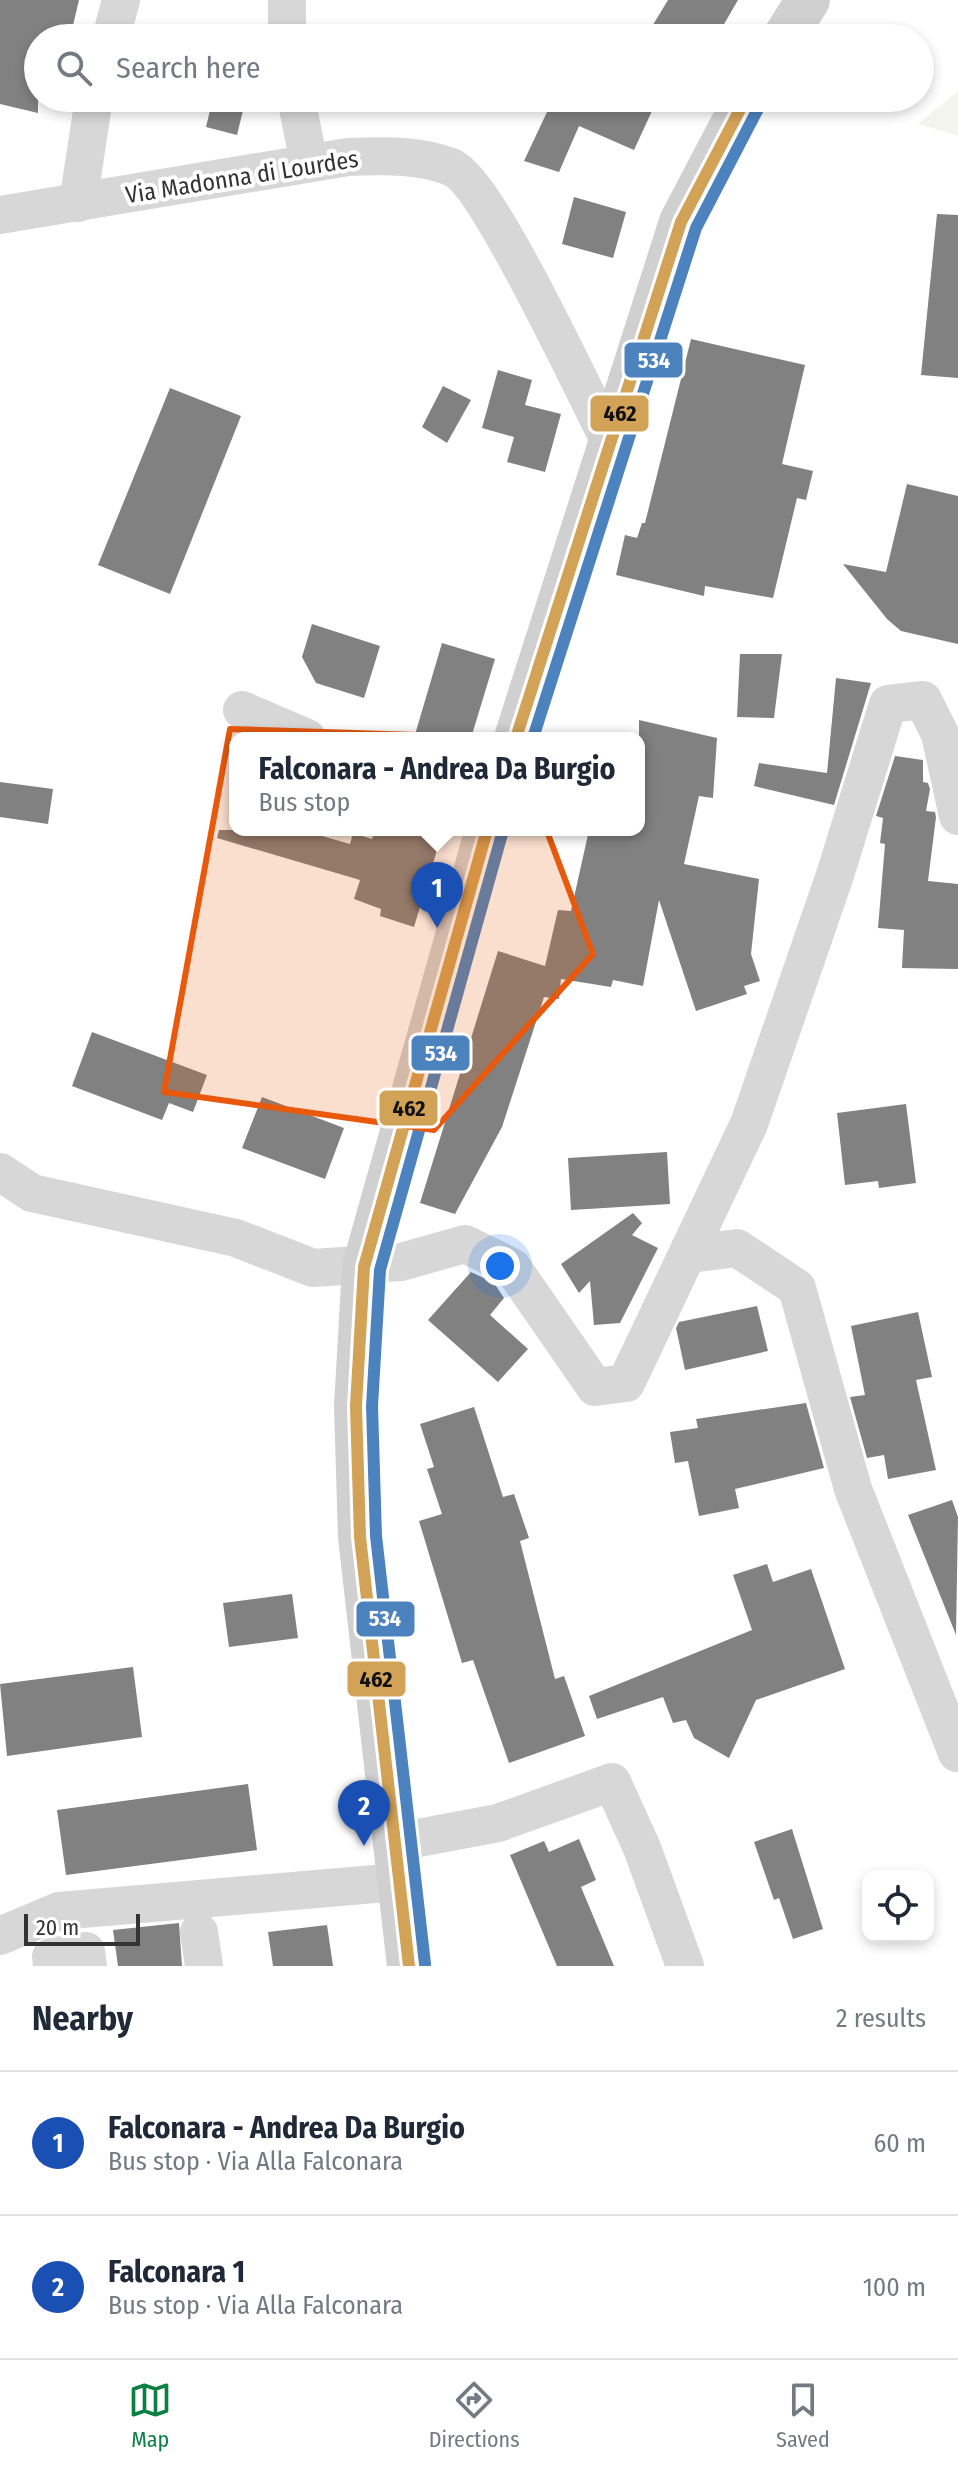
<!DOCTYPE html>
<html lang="en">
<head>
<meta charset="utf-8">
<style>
  :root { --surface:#fff; --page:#f6f6f7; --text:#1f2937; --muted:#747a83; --line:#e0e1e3; --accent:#0b8043 }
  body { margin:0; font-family:"Fira Sans Condensed",sans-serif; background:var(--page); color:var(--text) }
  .controls { position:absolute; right:24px; bottom:24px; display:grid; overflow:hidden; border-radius:16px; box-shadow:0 4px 12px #0003 }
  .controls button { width:72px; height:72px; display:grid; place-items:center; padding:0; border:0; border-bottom:2px solid var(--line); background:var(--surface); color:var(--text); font:40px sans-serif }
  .scale { position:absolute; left:24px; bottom:20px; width:116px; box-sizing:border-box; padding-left:8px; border:4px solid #333; border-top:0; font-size:22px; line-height:28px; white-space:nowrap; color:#333; -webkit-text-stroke:6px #fff; paint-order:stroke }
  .you { position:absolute; left:500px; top:1266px; width:28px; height:28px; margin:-20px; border:6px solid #fff; border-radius:50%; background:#1a73e8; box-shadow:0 0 0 12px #1a73e833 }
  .badge { display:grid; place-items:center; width:52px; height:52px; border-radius:50%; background:var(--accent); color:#fff; font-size:26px; font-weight:700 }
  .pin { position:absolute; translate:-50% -66px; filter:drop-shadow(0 2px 4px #0008) }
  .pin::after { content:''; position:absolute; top:42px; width:28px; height:24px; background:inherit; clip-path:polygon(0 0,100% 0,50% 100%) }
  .popup { position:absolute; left:229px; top:732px; width:416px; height:104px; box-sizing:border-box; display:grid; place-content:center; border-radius:16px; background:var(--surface); filter:drop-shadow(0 2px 6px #0005); font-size:26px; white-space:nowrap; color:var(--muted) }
  .popup b { font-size:30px; color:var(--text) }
  .popup::after { content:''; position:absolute; left:50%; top:100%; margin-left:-16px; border:16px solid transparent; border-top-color:var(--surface) }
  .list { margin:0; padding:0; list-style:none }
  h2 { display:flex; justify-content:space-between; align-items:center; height:104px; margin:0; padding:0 32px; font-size:34px }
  h2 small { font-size:26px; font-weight:400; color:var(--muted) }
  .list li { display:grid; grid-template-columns:52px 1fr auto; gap:24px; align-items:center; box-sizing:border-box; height:144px; padding:0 32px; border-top:2px solid var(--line) }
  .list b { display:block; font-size:30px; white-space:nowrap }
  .list p { margin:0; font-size:26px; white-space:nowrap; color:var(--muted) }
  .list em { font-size:26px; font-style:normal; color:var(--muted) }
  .icon { flex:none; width:44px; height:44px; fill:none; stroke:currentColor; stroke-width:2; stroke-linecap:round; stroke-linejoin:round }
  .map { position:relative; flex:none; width:958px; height:1966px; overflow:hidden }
  .search { position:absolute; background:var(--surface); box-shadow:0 4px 12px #0003; left:24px; right:24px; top:24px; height:88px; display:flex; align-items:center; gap:20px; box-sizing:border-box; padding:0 28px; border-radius:44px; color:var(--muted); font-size:30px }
  .sheet { height:392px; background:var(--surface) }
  nav { display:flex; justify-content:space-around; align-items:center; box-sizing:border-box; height:112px; border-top:2px solid var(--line); background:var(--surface); font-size:22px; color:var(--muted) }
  nav a { display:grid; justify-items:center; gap:4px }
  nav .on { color:var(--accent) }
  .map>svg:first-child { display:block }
</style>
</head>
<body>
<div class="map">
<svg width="958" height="1966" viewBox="0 0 958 1966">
  <rect width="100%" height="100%" fill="#fff"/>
  <path fill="#f3f5ed" d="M958 91V136L918 124Z"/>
  <path fill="#818181" d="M0 0H79L70 38H38V113L0 104Z
    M668 0H738L716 38H645Z
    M213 98H246L237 135 206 127Z
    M515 98H658L634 150 579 126 559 172 524 161 547 112Z
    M574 197 626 212 613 258 562 244Z
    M937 214 958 215V378L921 375Z
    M691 339 805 365 782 464 813 471 806 500 797 498 773 598 705 586 704 596 616 575 625 535 637 538 642 523H645Z
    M498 370 532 380 525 405 561 414 545 472 507 462 514 437 482 428Z
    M443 386 471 400 447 443 422 427Z
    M170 388 241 416 170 594 98 565Z
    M907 484 958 496V644L901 631 887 619 843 564 886 572Z
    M312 624 380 646 364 698 316 683 302 657Z
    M442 643 495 659 471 738H414Z
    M740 654H782L774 718 737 717Z
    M836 678 871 683 834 805 754 786 759 763 827 773Z
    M639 720 717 738 713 798 699 796 684 864 759 879 751 954 760 981 744 986 747 994 696 1011 659 900 643 986 613 980 611 987 561 979 559 999 544 997 502 1127 455 1214 420 1203 498 951 545 966 558 910 571 911 589 830H639Z
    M895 756 923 760V782L928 783 930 789 926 811 935 812 936 817 928 881 958 884V969L902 968 904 930 878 928 885 844 880 843 883 818 876 816Z
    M0 782 53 789 48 824 0 817Z
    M219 830H301L350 844 353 833 372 839 375 830H443L414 927 380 916 381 909 354 899 360 880 217 838Z
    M92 1032 207 1075 193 1112 169 1103 162 1120 72 1086Z
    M262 1097 344 1128 325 1179 242 1148Z
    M906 1104 916 1183 879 1188 878 1181 845 1185 837 1113Z
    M667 1152 670 1204 571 1210 568 1158Z
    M633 1213 642 1223 632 1235 658 1248 620 1323 594 1325 590 1281 579 1293 561 1264Z
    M471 1272 494 1283 504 1298 490 1315 528 1349 498 1382 428 1320Z
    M757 1306 768 1351 685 1370 676 1328 679 1322Z
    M918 1312 932 1377 916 1380 936 1470 888 1479 884 1455 867 1458 850 1397 865 1395 851 1326Z
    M806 1403 824 1468 735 1489 739 1508 699 1516 688 1461 675 1463 670 1432 698 1428 696 1419Z
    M474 1407 503 1497 514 1494 529 1538 520 1541 555 1679 564 1676 585 1736 509 1763 473 1660 462 1663 419 1521 442 1514 427 1469 434 1467 420 1424Z
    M952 1500 958 1517 956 1635 908 1515Z
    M767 1564 773 1582 811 1569 845 1669 756 1700 729 1758 694 1738 686 1720 673 1723 663 1697 597 1719 589 1696 752 1630 733 1575Z
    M292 1594 298 1638 229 1647 223 1603Z
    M133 1667 142 1737 7 1756 0 1684Z
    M248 1784 257 1850 66 1875 57 1810Z
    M792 1829 823 1929 793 1939 779 1898 774 1900 754 1842Z
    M579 1839 596 1880 581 1887 614 1966H557L510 1855 544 1841 549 1852Z
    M179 1923 182 1966H118L113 1930Z
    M327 1925 333 1966H273L268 1932Z"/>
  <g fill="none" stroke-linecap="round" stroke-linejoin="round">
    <path stroke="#d7d7d7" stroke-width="38" d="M287 0V38
      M111 38 121 0
      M296 98 309 163
      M78 203 94 98
      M0 215 348 157C382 156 418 154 451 167 488 182 586 396 610 442
      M242 710 307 738
      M0 1172 32 1193 236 1238 313 1268 401 1262 465 1244 512 1267 595 1387 626 1383 749 1124 835 875 888 704 923 700 940 734 958 816
      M690 1254 737 1248 797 1288 853 1489 957 1753
      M392 1843 498 1823 612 1782 642 1848 685 1966
      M199 1932 204 1966
      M0 1936 59 1911 398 1882
      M52 1966 51 1957 86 1951 88 1966"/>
    <path stroke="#d0d0d0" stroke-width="44" d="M784 38 808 0
      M516 738 681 222 746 98
      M409 1966 360 1537 356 1406 364 1267 487 830"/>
    <g stroke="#fff" stroke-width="18">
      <path id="bus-1" d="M516 738 681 222 746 98
        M409 1966 360 1537 356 1406 364 1267 487 830"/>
    </g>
    <g stroke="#fff" stroke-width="18">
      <path id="bus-2" d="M533 738 696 228 760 105
        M425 1964 376 1536 372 1406 380 1270 502 834"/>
    </g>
    <use href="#bus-1" stroke="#d2a256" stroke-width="12"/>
    <use href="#bus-2" stroke="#4c83be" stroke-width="12"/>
  </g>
  <path fill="#e8590c" fill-opacity="0.2" stroke="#e8590c" stroke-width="6" stroke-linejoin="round" d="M230 729 512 738 593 954 434 1130 164 1092Z"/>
  <g text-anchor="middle" stroke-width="8" stroke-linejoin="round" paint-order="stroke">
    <g font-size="24" fill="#333" stroke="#fff">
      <text transform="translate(242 177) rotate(-9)" y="8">Via Madonna di Lourdes</text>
    </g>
  </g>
  <g stroke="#fff" stroke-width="3">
    <rect x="623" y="341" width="61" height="38" rx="8" fill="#4c83be"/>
    <rect x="589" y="394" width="61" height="39" rx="8" fill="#d2a256"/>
    <rect x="410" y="1034" width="61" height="38" rx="8" fill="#4c83be"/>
    <rect x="378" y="1089" width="61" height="38" rx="8" fill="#d2a256"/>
    <rect x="355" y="1600" width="61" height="38" rx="8" fill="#4c83be"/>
    <rect x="346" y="1660" width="61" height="38" rx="8" fill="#d2a256"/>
  </g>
  <g font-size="22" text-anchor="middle" font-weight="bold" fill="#fff">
    <text x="654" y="368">534</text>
    <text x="441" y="1061">534</text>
    <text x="385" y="1626">534</text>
  </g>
  <g font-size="22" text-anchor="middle" font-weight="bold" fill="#111">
    <text x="620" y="421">462</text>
    <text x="409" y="1116">462</text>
    <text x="376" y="1687">462</text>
  </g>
</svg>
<div class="controls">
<button><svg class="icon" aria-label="locate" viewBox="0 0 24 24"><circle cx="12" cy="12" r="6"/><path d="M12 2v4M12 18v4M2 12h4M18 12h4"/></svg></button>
</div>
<div class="scale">20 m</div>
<div class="you"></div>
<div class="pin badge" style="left:437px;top:928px;background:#1a4fb4">1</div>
<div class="popup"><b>Falconara - Andrea Da Burgio</b>Bus stop</div>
<div class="pin badge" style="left:364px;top:1846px;background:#1a4fb4">2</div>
<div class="search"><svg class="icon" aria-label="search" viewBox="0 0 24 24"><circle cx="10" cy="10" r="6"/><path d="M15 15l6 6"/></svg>Search here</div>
</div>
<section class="sheet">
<h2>Nearby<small>2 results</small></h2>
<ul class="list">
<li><span class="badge" style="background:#1a4fb4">1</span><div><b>Falconara - Andrea Da Burgio</b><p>Bus stop · Via Alla Falconara</p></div><em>60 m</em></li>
<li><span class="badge" style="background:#1a4fb4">2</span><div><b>Falconara 1</b><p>Bus stop · Via Alla Falconara</p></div><em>100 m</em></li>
</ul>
</section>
<nav>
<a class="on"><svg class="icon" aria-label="map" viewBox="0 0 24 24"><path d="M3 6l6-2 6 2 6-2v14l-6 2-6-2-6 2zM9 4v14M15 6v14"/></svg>Map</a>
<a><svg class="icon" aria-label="directions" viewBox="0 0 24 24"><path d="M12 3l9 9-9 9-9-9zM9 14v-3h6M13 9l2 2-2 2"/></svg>Directions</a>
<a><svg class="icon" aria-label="saved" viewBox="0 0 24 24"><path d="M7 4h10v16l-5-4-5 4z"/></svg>Saved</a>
</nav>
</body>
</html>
